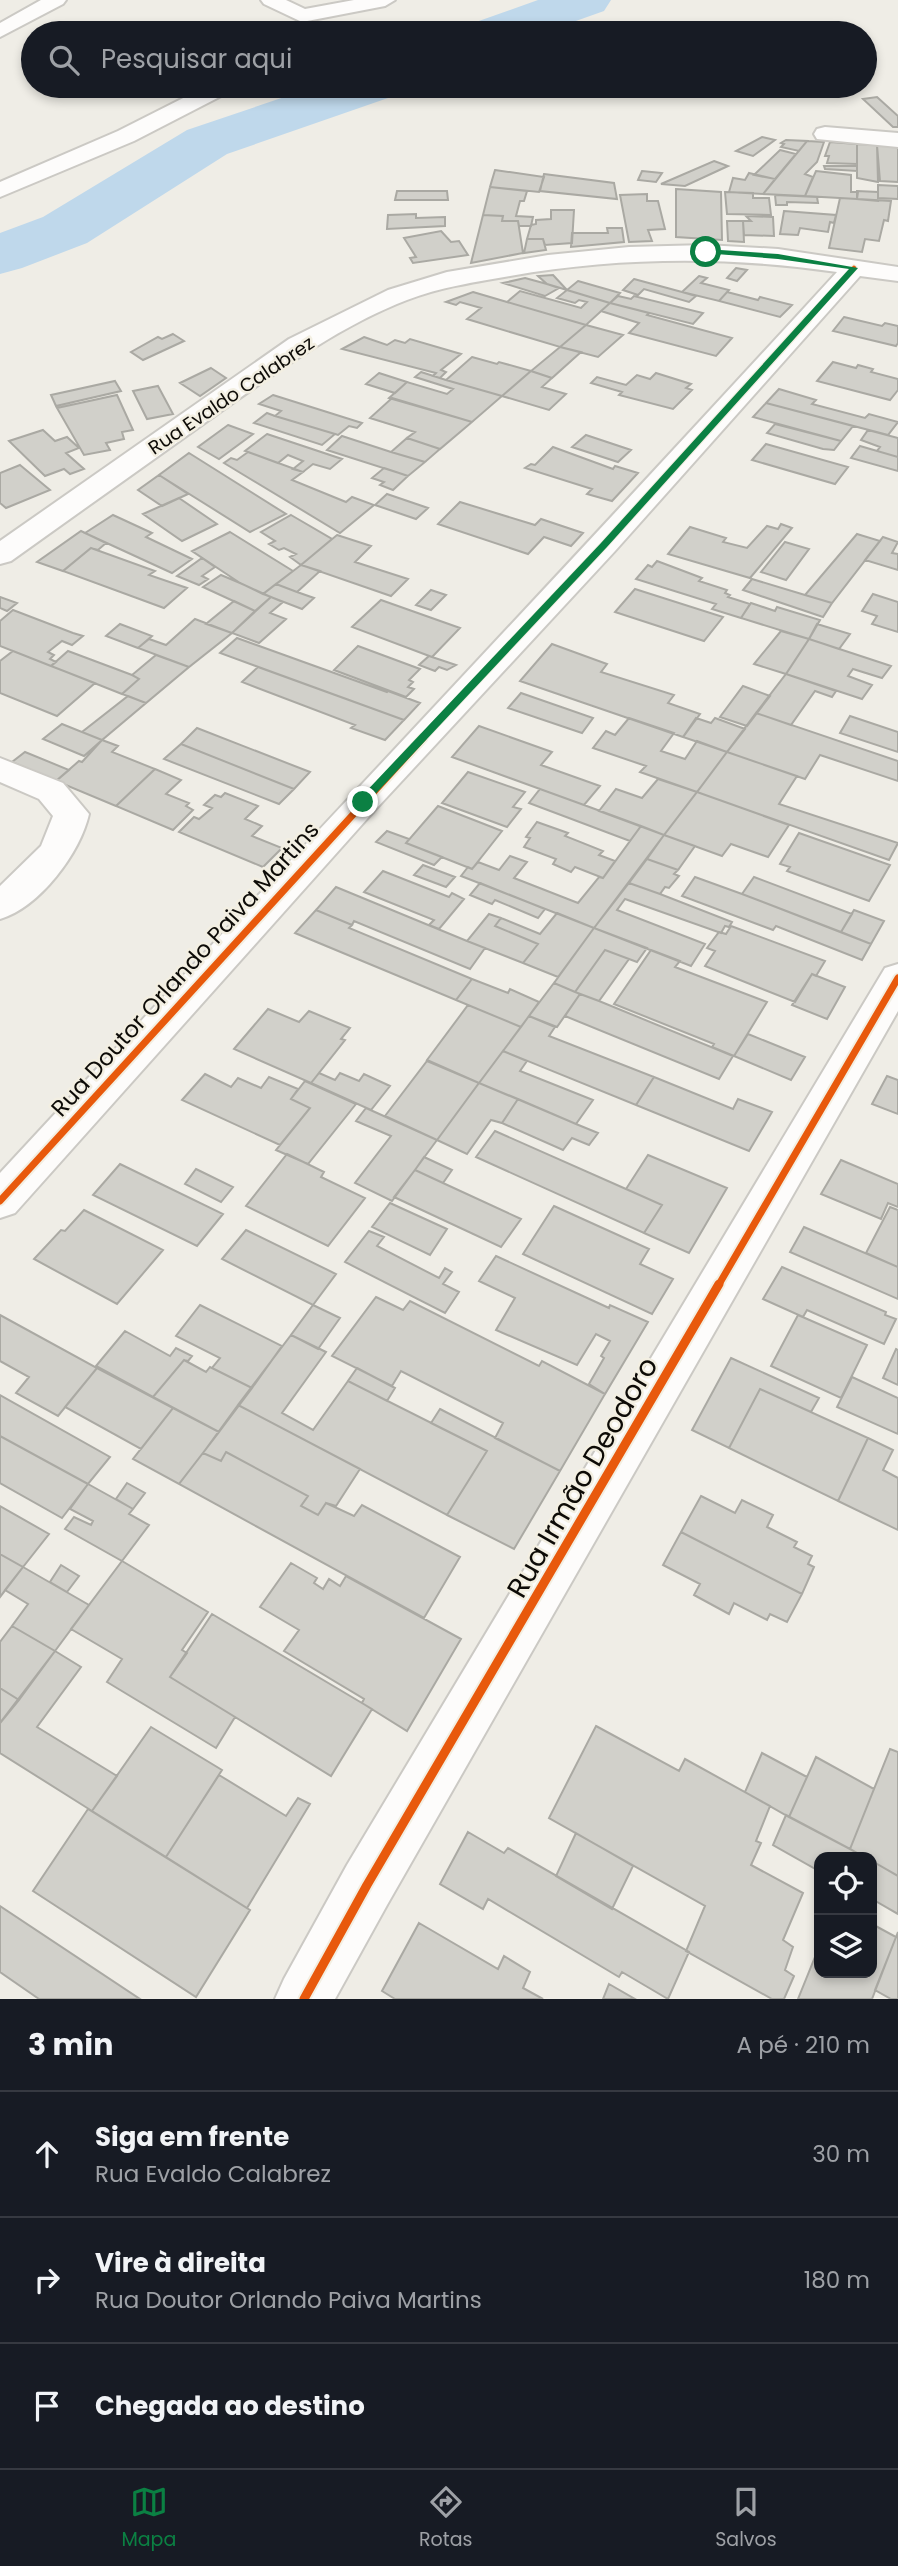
<!DOCTYPE html>
<html lang="pt">
<head>
<meta charset="utf-8">
<style>
  :root { --surface:#171b24; --page:#20242c; --text:#f1f3f6; --muted:#9ea1a6; --line:#363941; --accent:#0b8043 }
  body { margin:0; font-family:Poppins,sans-serif; background:var(--page); color:var(--text) }
  .controls { position:absolute; right:21px; bottom:21px; display:grid; overflow:hidden; border-radius:14px; box-shadow:0 4px 10px #0003 }
  .controls button { width:63px; height:63px; display:grid; place-items:center; padding:0; border:0; border-bottom:2px solid var(--line); background:var(--surface); color:var(--text); font:35px sans-serif }
  .stop { position:absolute; width:21px; height:21px; margin:-16px; border:5px solid #0b8043; border-radius:50%; background:#fff }
  .stop.end { background:#0b8043; border-color:#fff; box-shadow:0 2px 7px #0008 }
  .list { margin:0; padding:0; list-style:none }
  h2 { display:flex; justify-content:space-between; align-items:center; height:91px; margin:0; padding:0 28px; font-size:30px }
  h2 small { font-size:23px; font-weight:400; color:var(--muted) }
  .list li { display:grid; grid-template-columns:46px 1fr auto; gap:21px; align-items:center; box-sizing:border-box; height:126px; padding:0 28px; border-top:2px solid var(--line) }
  .list b { display:block; font-size:26px; white-space:nowrap }
  .list p { margin:0; font-size:23px; white-space:nowrap; color:var(--muted) }
  .list em { font-size:23px; font-style:normal; color:var(--muted) }
  .icon { flex:none; width:38px; height:38px; fill:none; stroke:currentColor; stroke-width:2; stroke-linecap:round; stroke-linejoin:round }
  .map { position:relative; flex:none; width:898px; height:1999px; overflow:hidden }
  .search { position:absolute; background:var(--surface); box-shadow:0 4px 10px #0003; left:21px; right:21px; top:21px; height:77px; display:flex; align-items:center; gap:18px; box-sizing:border-box; padding:0 24px; border-radius:38px; color:var(--muted); font-size:26px }
  .sheet { height:469px; background:var(--surface) }
  nav { display:flex; justify-content:space-around; align-items:center; box-sizing:border-box; height:98px; border-top:2px solid var(--line); background:var(--surface); font-size:19px; color:var(--muted) }
  nav a { display:grid; justify-items:center; gap:4px }
  nav .on { color:var(--accent) }
  .map>svg:first-child { display:block }
</style>
</head>
<body>
<div class="map">
<svg width="898" height="1999" viewBox="0 0 898 1999">
  <rect width="100%" height="100%" fill="#efede6"/>
  <g fill="none" stroke-linecap="round" stroke-linejoin="round">
    <path fill="#bfd8eb" fill-rule="evenodd" d="M538 0H611L604 11 542 33H468L476 22Z
      M317 86H396L388 98 227 154 87 243 22 268 0 274V233L43 217 187 130Z"/>
  </g>
  <path fill="#d1d0ca" stroke="#aaa9a3" stroke-width="2" d="M877 97 898 116V127H893L863 99Z
    M762 137 775 140 753 156 736 151Z
    M786 140 807 141 799 151 781 147 784 144 781 143Z
    M807 141 824 142 817 162 805 174 813 177 805 196 763 194Z
    M830 142 857 144V164L827 163 829 156H825Z
    M857 144 877 145 878 182 857 178Z
    M877 145 898 146V182L880 181Z
    M780 150 796 154 775 179 754 175Z
    M714 161 728 166 685 186 661 184Z
    M824 166H857V171L825 169Z
    M495 170 544 177 539 192 490 187Z
    M642 171 662 173 656 182 638 180Z
    M816 171 851 175V192H858L857 199 805 196Z
    M749 173 775 179 763 194 729 192 733 178 745 180Z
    M544 174 614 183 617 199 540 191Z
    M878 185 898 186V199L878 198Z
    M490 187 527 191 524 201H520L516 216 533 217 531 226H519L518 221H502L503 216 483 215Z
    M676 189 721 192 722 240 676 237Z
    M397 191H447L448 200H395Z
    M857 191 878 192V201L857 199Z
    M725 192 753 193V198H769L771 215 727 214Z
    M647 194V201H658L665 229 648 230 652 241 629 242 620 195Z
    M775 195 817 197 818 203 787 202V205H776Z
    M840 198 891 201 888 221 884 220 879 241 865 239 862 252 829 248Z
    M551 210H574L572 243 545 245 543 239H527L531 225 536 224V220L551 219Z
    M784 211 836 215 834 223 830 222 828 232 800 228 798 235 780 234Z
    M416 214V218L445 217V226L387 229 388 215Z
    M483 215 503 216 502 221H518L523 253 471 263Z
    M746 216 773 217 774 236 744 235 743 221H751Z
    M727 221H743L744 242 728 241Z
    M607 228H622L624 242 571 247 572 233H608Z
    M441 231 451 242 459 241 468 255 413 263 410 258 416 257 404 238Z
    M527 239H543L546 250 524 253Z
    M736 268 747 270 737 281 727 278Z
    M553 275 567 290 547 284 538 276Z
    M699 276 707 278 701 283 729 290 719 301 682 292Z
    M525 278 547 284 559 288 545 296 503 283Z
    M634 279 682 292 696 296 689 302 644 289 638 295 623 290Z
    M578 281 620 293 610 303 567 290Z
    M567 290 610 303 586 325 507 302 520 291 581 308 587 302 579 300 575 303 557 298Z
    M473 292 507 302 586 325 560 347 467 319 481 308 460 302 456 305 446 302Z
    M727 292 758 300 760 297 792 305 780 317 719 301Z
    M618 296 631 299 634 296 703 313 693 324 610 303Z
    M610 303 649 313 647 315 732 338 716 356 629 333 639 323 601 311Z
    M844 317 882 326 885 323 898 326V343L896 346 833 331Z
    M586 325 623 335 598 357 560 347Z
    M173 334 184 341 143 360 131 352 158 337 162 339Z
    M364 337 387 345 395 340 405 343 410 339 461 354 441 370 446 372 440 378 433 376 436 373 342 349Z
    M560 347 581 352 552 378 531 371Z
    M472 357 497 364 499 362 531 371 502 396 446 380Z
    M833 362 856 368 858 365 873 369 871 372 898 379V390L890 400 817 381Z
    M211 368 226 378 200 396 180 383Z
    M531 371 552 378 542 387 566 394 549 410 502 396Z
    M421 372 446 380 502 396 472 422 389 398 407 382 447 394 453 389 415 377Z
    M379 373 407 382 395 393 366 384Z
    M656 373 691 384 686 388 692 390 673 409 619 395 622 392 591 383 597 377 626 385 637 375 650 379Z
    M115 381 121 391 56 406 51 395Z
    M158 386 173 414 147 419 133 391Z
    M779 389 816 400 812 404 865 418 869 414 898 422 888 435 766 403Z
    M117 395 133 430 122 432 124 439 106 443 110 450 84 455 57 408Z
    M273 395 362 423 357 428 349 426 338 435 275 416 281 411 259 404Z
    M392 398 472 422 440 449 407 438 415 432 370 418Z
    M766 403 853 426 841 441 753 417Z
    M267 413 275 416 335 434 322 445 254 423Z
    M775 424 841 441 834 450 823 449 767 433Z
    M228 425 253 434 219 459 198 447Z
    M43 430 55 441 67 437 79 448 66 453 84 469 70 474 64 469 45 476 9 441Z
    M868 430 898 438V457L877 451 880 447 861 440Z
    M267 434 342 459 330 469 313 464 303 472 293 469 303 461 288 455 278 463 245 451Z
    M586 435 631 450 618 462 572 447Z
    M342 436 391 452 425 462 408 476 327 450Z
    M407 438 440 449 425 462 391 452Z
    M766 444 848 467 835 484 752 460Z
    M860 446 898 457V471L851 458Z
    M553 447 613 469 615 466 638 473 612 501 587 494 592 489 525 468 531 464 535 465Z
    M248 452 303 472 292 480 346 502 352 497 374 505 340 533 224 463 231 458 237 460Z
    M189 453 286 514 250 532 159 475Z
    M20 465 50 490 6 508 0 503V473Z
    M384 468 408 476 393 490 380 485 384 482 372 478Z
    M159 475 188 494 162 506 138 490Z
    M387 494 428 508 416 519 375 505Z
    M179 498 217 524 182 541 143 514Z
    M460 502 535 525 541 519 583 533 571 546 544 537 528 554 438 524Z
    M113 515 152 533 146 537 192 559 172 573 85 533Z
    M291 515 332 539 301 565 290 557 296 554 284 548 279 550 269 544 275 541 261 532Z
    M781 524 792 528 750 578 668 554 690 527 726 538 723 542 747 548 767 526 778 529Z
    M81 531 106 543 98 550 91 548 63 571 37 562Z
    M230 532 293 571 263 594 240 583 192 551Z
    M857 534 880 541 832 603 805 595Z
    M337 535 371 546 355 562 408 579 391 596 301 565Z
    M883 537 898 542 892 553 898 554V570L865 560Z
    M785 542 809 549 786 580 761 572Z
    M91 548 155 571 149 575 187 588 164 608 63 571Z
    M202 558 215 567 202 576 208 579 199 585 177 576Z
    M657 561 702 578 699 581 727 590 725 593 730 595 728 597 750 604 741 618 712 609 716 604 636 579 648 565 652 567Z
    M301 565 320 571 297 592 276 584Z
    M221 575 240 583 271 597 255 611 203 587Z
    M752 579 805 595 832 603 823 617 743 590Z
    M276 584 297 592 314 598 302 609 263 594Z
    M635 589 723 617 704 641 615 612Z
    M431 590 446 595 431 610 416 605Z
    M873 594 898 602V632L872 624 877 616 862 611Z
    M0 597 17 603 7 611 0 608Z
    M271 597 283 602 270 613 286 619 259 643 232 633Z
    M381 600 460 628 432 657 352 627Z
    M234 601 255 611 232 633 206 624Z
    M751 603 775 611 777 607 820 620 809 639 741 618Z
    M13 610 73 633 83 636 72 645 62 641 48 652 54 655 50 659 56 662 51 666 0 646V621Z
    M195 619 232 633 189 667 138 648 149 639 166 645Z
    M120 624 152 636 138 648 106 636Z
    M817 624 850 634 839 649 809 639Z
    M781 631 809 639 786 674 754 664Z
    M237 638 387 692 388 691 420 703 404 720 220 653Z
    M809 639 888 665 891 666 882 678 853 669 848 676 872 685 862 699 786 674Z
    M552 644 607 664 601 672 674 695 668 703 700 714 683 737 520 681Z
    M358 646 420 669 409 680 413 682 408 687 414 689 406 697 334 670Z
    M13 651 51 666 95 683 57 716 0 693V661Z
    M68 651 132 675 139 679 122 694 51 666Z
    M156 655 189 667 146 703 122 694 139 679 132 675Z
    M429 656 456 665 447 670 439 667 435 671 419 665Z
    M258 667 404 720 385 740 351 728 355 725 242 682Z
    M786 674 836 691 832 697 815 691 791 725 756 713Z
    M743 686 770 696 747 726 720 717Z
    M521 693 593 718 582 733 508 708Z
    M128 696 146 703 102 740 82 732Z
    M756 713 898 761V781L820 755 805 779 727 752Z
    M850 716 898 732V752L840 733Z
    M629 718 674 733 661 751 685 759 697 741 727 752 697 792 640 772 646 766 593 748 606 731 615 735Z
    M696 718 711 723 715 718 745 729 727 752 683 737Z
    M62 724 102 740 84 756 43 739Z
    M479 726 552 752 541 765 600 786 584 805 452 757Z
    M197 728 310 772 294 789 181 744Z
    M102 740 118 746 112 752 155 769 116 806 56 781 79 761 82 762Z
    M181 744 294 789 279 804 164 759Z
    M25 752 69 770 56 781 12 762Z
    M727 752 797 776 779 804 898 843 889 860 697 792Z
    M155 769 181 780 166 794 189 803 186 806 193 810 173 830 116 806Z
    M468 772 525 792 513 807 521 809 507 827 442 803Z
    M658 779 697 792 664 835 599 811 616 789 642 798Z
    M540 789 584 805 641 826 630 841 529 803Z
    M697 792 789 825 768 857 731 844 722 856 664 835Z
    M225 793 258 806 245 819 262 826 252 836 282 848 263 867 179 832 194 817 199 819 212 808 204 805 215 795 221 797Z
    M438 806 502 831 472 869 406 843Z
    M537 822 568 833 565 836 603 851 599 855 615 861 603 878 575 867 571 872 553 864 556 859 524 847 530 838 526 837Z
    M641 826 664 835 594 928 461 876 468 867 472 869 478 862 499 870 510 856 527 862 514 878 578 903 599 877 603 878Z
    M387 831 409 839 406 843 442 857 434 865 376 842Z
    M799 833 890 865 869 901 787 871 790 867 780 864Z
    M664 835 695 846 678 870 647 859Z
    M647 859 678 870 674 874 679 876 669 888 665 887 660 894 629 883Z
    M423 865 455 877 446 887 414 875Z
    M383 871 449 897 452 893 464 899 439 929 429 925 434 920 364 892Z
    M695 877 742 894 871 944 862 960 776 926 773 930 682 896Z
    M754 877 852 914 841 932 742 894Z
    M480 883 545 909 538 918 495 900 492 904 470 895Z
    M629 883 660 894 732 922 729 927 725 926 721 933 625 899 617 910 705 944 691 966 594 928Z
    M336 887 467 941 485 948 470 969 354 921 352 925 316 910Z
    M316 910 352 925 349 928 472 979 456 1000 295 933Z
    M854 910 884 921 871 944 841 932Z
    M557 913 594 928 558 977 523 963 538 944 495 926 501 918 540 934Z
    M489 914 501 918 495 926 538 944 523 963 467 941Z
    M731 926 825 961 816 976 812 974 795 1002 705 966 715 951 707 948 719 932 726 934Z
    M594 928 647 948 637 962 605 950 575 992 554 983Z
    M605 950 629 959 599 1001 575 992Z
    M651 950 680 961 675 967 767 1002 734 1056 712 1047 714 1044 614 1004Z
    M812 974 845 987 827 1019 792 1005Z
    M472 979 508 993 510 989 539 1002 521 1027 456 1000Z
    M554 983 580 994 557 1027 529 1016Z
    M580 994 599 1001 733 1056 719 1079 565 1016Z
    M468 1005 521 1027 479 1083 427 1060Z
    M268 1009 299 1022 309 1011 350 1028 341 1039 345 1040 311 1083 234 1049Z
    M529 1016 555 1027 549 1036 654 1077 636 1105 503 1051Z
    M748 1034 805 1057 791 1080 734 1056Z
    M503 1051 527 1061 520 1071 593 1100 576 1124 479 1083Z
    M427 1061 479 1083 437 1140 385 1116Z
    M319 1073 335 1080 340 1073 359 1081 364 1074 390 1086 371 1110 311 1083Z
    M205 1074 231 1087 238 1078 261 1088 269 1077 298 1089 291 1099 310 1108 280 1145 182 1100Z
    M887 1076 898 1080V1114L872 1104Z
    M654 1077 733 1109 738 1099 772 1112 749 1151 636 1105Z
    M305 1081 356 1104 308 1164 276 1150 310 1108 291 1099Z
    M479 1083 518 1099 502 1123 491 1120 467 1154 437 1140Z
    M518 1099 576 1124 598 1133 589 1145 572 1138 563 1150 502 1123Z
    M366 1108 437 1140 392 1201 355 1183 391 1136 356 1121Z
    M495 1131 626 1189 662 1205 644 1233 476 1157Z
    M287 1154 324 1172 321 1177 365 1198 328 1246 246 1206Z
    M648 1155 727 1188 689 1253 644 1233 662 1205 626 1189Z
    M424 1157 452 1170 443 1183 415 1170Z
    M841 1160 898 1184V1207L888 1203 881 1219 821 1194Z
    M120 1164 223 1214 197 1246 93 1195Z
    M196 1169 233 1187 221 1202 185 1184Z
    M415 1170 443 1183 521 1219 501 1247 394 1197Z
    M390 1203 447 1229 430 1255 372 1227Z
    M554 1206 649 1249 640 1264 673 1279 652 1314 523 1254Z
    M890 1207 898 1210V1267L866 1253Z
    M84 1210 163 1250 117 1304 34 1259 61 1230 65 1231Z
    M804 1227 898 1267V1299L790 1252Z
    M246 1230 336 1274 313 1305 222 1259Z
    M369 1231 384 1237 377 1246 439 1278 445 1268 452 1272 443 1284 459 1292 445 1313 345 1262Z
    M496 1256 609 1308 610 1305 648 1322 605 1394 589 1384 604 1358 601 1356 610 1341 596 1334 577 1365 496 1330 515 1298 479 1281Z
    M782 1267 886 1312 885 1315 896 1319 884 1344 807 1310 803 1317 763 1299Z
    M376 1297 403 1310 410 1301 539 1366 542 1361 605 1394 560 1471 495 1438 503 1423 401 1371 392 1386 332 1356Z
    M200 1305 282 1346 252 1388 212 1368 220 1358 176 1336Z
    M313 1305 340 1318 318 1349 291 1335Z
    M0 1315 97 1368 58 1416 16 1393 29 1377 0 1361Z
    M798 1315 867 1345 841 1398 771 1366Z
    M125 1331 170 1356 176 1348 192 1356 188 1361 184 1360 153 1397 96 1366Z
    M291 1335 326 1352 282 1413 313 1430 348 1381 487 1451 447 1515 238 1405Z
    M896 1349 898 1350V1385L883 1378Z
    M731 1358 819 1398 811 1412 760 1389 729 1448 692 1430Z
    M184 1360 206 1372 210 1367 252 1388 219 1432 153 1397Z
    M97 1368 173 1408 141 1449 65 1407Z
    M357 1368 395 1388 387 1401 348 1381Z
    M852 1377 898 1398V1434L837 1407Z
    M760 1389 868 1438 838 1501 729 1448Z
    M0 1395 110 1457 88 1484 0 1436Z
    M238 1405 360 1469 336 1506 326 1503 318 1515 301 1506 308 1496 226 1452 221 1461 203 1453Z
    M173 1408 219 1432 179 1484 133 1459Z
    M440 1409 560 1471 514 1549 447 1515 487 1451 431 1423Z
    M0 1436 88 1484 62 1518 0 1483Z
    M868 1438 893 1450 883 1470 898 1478V1530L838 1501Z
    M226 1452 308 1496 301 1506 318 1515 326 1503 354 1516 362 1505 460 1557 424 1618 179 1484 203 1453 221 1461Z
    M127 1483 145 1493 133 1509 116 1499Z
    M88 1484 133 1509 129 1514 149 1525 122 1561 65 1529 74 1517 91 1525 93 1521 70 1509Z
    M701 1496 735 1513 742 1500 773 1515 767 1527 797 1542 794 1547 812 1556 808 1564 814 1567 802 1594 681 1532Z
    M0 1506 49 1534 23 1567 0 1554Z
    M681 1532 802 1594 787 1622 770 1614 767 1620 734 1603 729 1614 694 1595 700 1584 663 1565Z
    M0 1554 23 1567 0 1597Z
    M122 1561 208 1612 182 1650 187 1653 170 1677 235 1717 216 1748 107 1682 122 1659 71 1629Z
    M291 1563 317 1578 314 1583 323 1589 329 1579 340 1586 346 1576 461 1639 407 1731 362 1703 364 1699 284 1651 299 1630 260 1607Z
    M61 1565 79 1576 67 1592 50 1582Z
    M23 1567 89 1605 55 1651 12 1626 28 1604 5 1590Z
    M212 1614 372 1709 331 1776 170 1677Z
    M12 1626 55 1651 19 1700 0 1688V1642Z
    M55 1651 81 1667 37 1727 117 1776 92 1811 0 1753V1723Z
    M0 1688 19 1700 1 1722 0 1721Z
    M596 1726 679 1771 685 1759 770 1806 756 1841 761 1843 751 1865 803 1893 783 1940 793 1947 785 1970 794 1976 784 1999H772L686 1951 705 1906 549 1818Z
    M151 1727 222 1770 166 1857 92 1811Z
    M890 1749 898 1752V1876L872 1861V1857H864L850 1849Z
    M762 1753 807 1777 789 1817 745 1792Z
    M816 1757 874 1789 850 1849 789 1817Z
    M219 1775 286 1816 298 1798 310 1804 247 1908 166 1857Z
    M88 1809 250 1910 196 1997 33 1891Z
    M786 1815 850 1849 864 1857H819V1871L773 1845Z
    M468 1832 504 1853 508 1848 689 1952 668 1999 622 1972 619 1977 488 1899 483 1909 440 1884Z
    M576 1833 633 1866 612 1909 556 1876Z
    M872 1861 898 1876V1914L872 1899Z
    M0 1906 140 1999H39L0 1972Z
    M419 1923 498 1969 504 1956 530 1972 523 1988 543 1999H395L382 1991Z
    M872 1924 896 1937 872 1999H798L819 1947V1973H872Z
    M898 1932V1999H891L875 1990Z
    M609 1984 635 1999H603Z"/>
  <g fill="none" stroke-linecap="round" stroke-linejoin="round">
    <g stroke="#cbc9c4" stroke-width="4">
      <path id="minor" d="M41 0H66L63 4 0 37V23Z
        M261 0H286L305 9 354 0H395L385 6 302 22 264 4Z
        M207 86H234L231 91 134 141 0 197V182L118 131Z
        M825 127 898 133V147L817 139 814 134 817 129Z
        M706 245 778 249 898 267V281L860 276 615 551 375 810 15 1213 0 1218V1173C278 872 560 575 837 272 727 256 619 257 510 276 475 282 441 287 407 300 337 327 274 374 213 417 146 465 78 513 11 561L0 564V541L289 339 388 290 447 272 548 255 629 247Z
        M0 758 63 783 89 814C80 853 40 907 0 919V886L41 846 53 816 39 799 0 782Z
        M898 964V1011L387 1905 335 1999H275L284 1979 347 1865 885 968Z"/>
    </g>
    <use href="#minor" fill="#fdfcfb" fill-rule="evenodd"/>
    <g stroke="#f3efe2" stroke-width="7">
      <path id="cycleway-far3" d="M806 321 854 268"/>
    </g>
    <g stroke="#f3efe2" stroke-width="9">
      <path id="cycleway-far2" d="M422 739 604 545 808 319"/>
    </g>
    <g stroke="#f3efe2" stroke-width="11">
      <path id="cycleway-far1" d="M0 1201 423 738
        M718 1286 898 978"/>
    </g>
    <g stroke="#f3efe2" stroke-width="13">
      <path id="cycleway" d="M304 1999 367 1885 719 1284"/>
    </g>
    <use href="#cycleway-far3" stroke="#e8590c" stroke-width="4.5"/>
    <use href="#cycleway-far2" stroke="#e8590c" stroke-width="5"/>
    <use href="#cycleway-far1" stroke="#e8590c" stroke-width="7"/>
    <use href="#cycleway" stroke="#e8590c" stroke-width="9"/>
  </g>
  <path fill="#0b8043" d="M706 249 778 254 858 268 607 547 366 804H359V799L601 543 849 269 778 259 704 253Z"/>
  <g text-anchor="middle" stroke-width="5" stroke-linejoin="round" paint-order="stroke">
    <g font-size="19" fill="#0d0b07" stroke="#f3efe2">
      <text transform="translate(231 395) rotate(-34)" y="7">Rua Evaldo Calabrez</text>
    </g>
    <g font-size="23" fill="#0d0b07" stroke="#f3efe2">
      <text transform="translate(185 969) rotate(-48)" y="8">Rua Doutor Orlando Paiva Martins</text>
    </g>
    <g font-size="28" fill="#0d0b07" stroke="#f3efe2">
      <text transform="translate(582 1477) rotate(-60)" y="10">Rua Irmão Deodoro</text>
    </g>
  </g>
</svg>
<div class="controls">
<button><svg class="icon" aria-label="locate" viewBox="0 0 24 24"><circle cx="12" cy="12" r="6"/><path d="M12 2v4M12 18v4M2 12h4M18 12h4"/></svg></button>
<button><svg class="icon" aria-label="layers" viewBox="0 0 24 24"><path d="M12 4l9 5-9 5-9-5zM3 14l9 5 9-5"/></svg></button>
</div>
<div class="stop" style="left:706px;top:252px"></div>
<div class="stop end" style="left:363px;top:802px"></div>
<div class="search"><svg class="icon" aria-label="search" viewBox="0 0 24 24"><circle cx="10" cy="10" r="6"/><path d="M15 15l6 6"/></svg>Pesquisar aqui</div>
</div>
<section class="sheet">
<h2>3 min<small>A pé · 210 m</small></h2>
<ul class="list">
<li><svg class="icon" aria-label="ahead" viewBox="0 0 24 24"><path d="M12 20V5M6 11l6-6 6 6"/></svg><div><b>Siga em frente</b><p>Rua Evaldo Calabrez</p></div><em>30 m</em></li>
<li><svg class="icon" aria-label="right" viewBox="0 0 24 24"><path d="M7 20v-9h11M14 6l5 5-5 5"/></svg><div><b>Vire à direita</b><p>Rua Doutor Orlando Paiva Martins</p></div><em>180 m</em></li>
<li><svg class="icon" aria-label="arrive" viewBox="0 0 24 24"><path d="M6 21V4h12l-3 4 3 4H6"/></svg><div><b>Chegada ao destino</b></div></li>
</ul>
</section>
<nav>
<a class="on"><svg class="icon" aria-label="map" viewBox="0 0 24 24"><path d="M3 6l6-2 6 2 6-2v14l-6 2-6-2-6 2zM9 4v14M15 6v14"/></svg>Mapa</a>
<a><svg class="icon" aria-label="directions" viewBox="0 0 24 24"><path d="M12 3l9 9-9 9-9-9zM9 14v-3h6M13 9l2 2-2 2"/></svg>Rotas</a>
<a><svg class="icon" aria-label="saved" viewBox="0 0 24 24"><path d="M7 4h10v16l-5-4-5 4z"/></svg>Salvos</a>
</nav>
</body>
</html>
